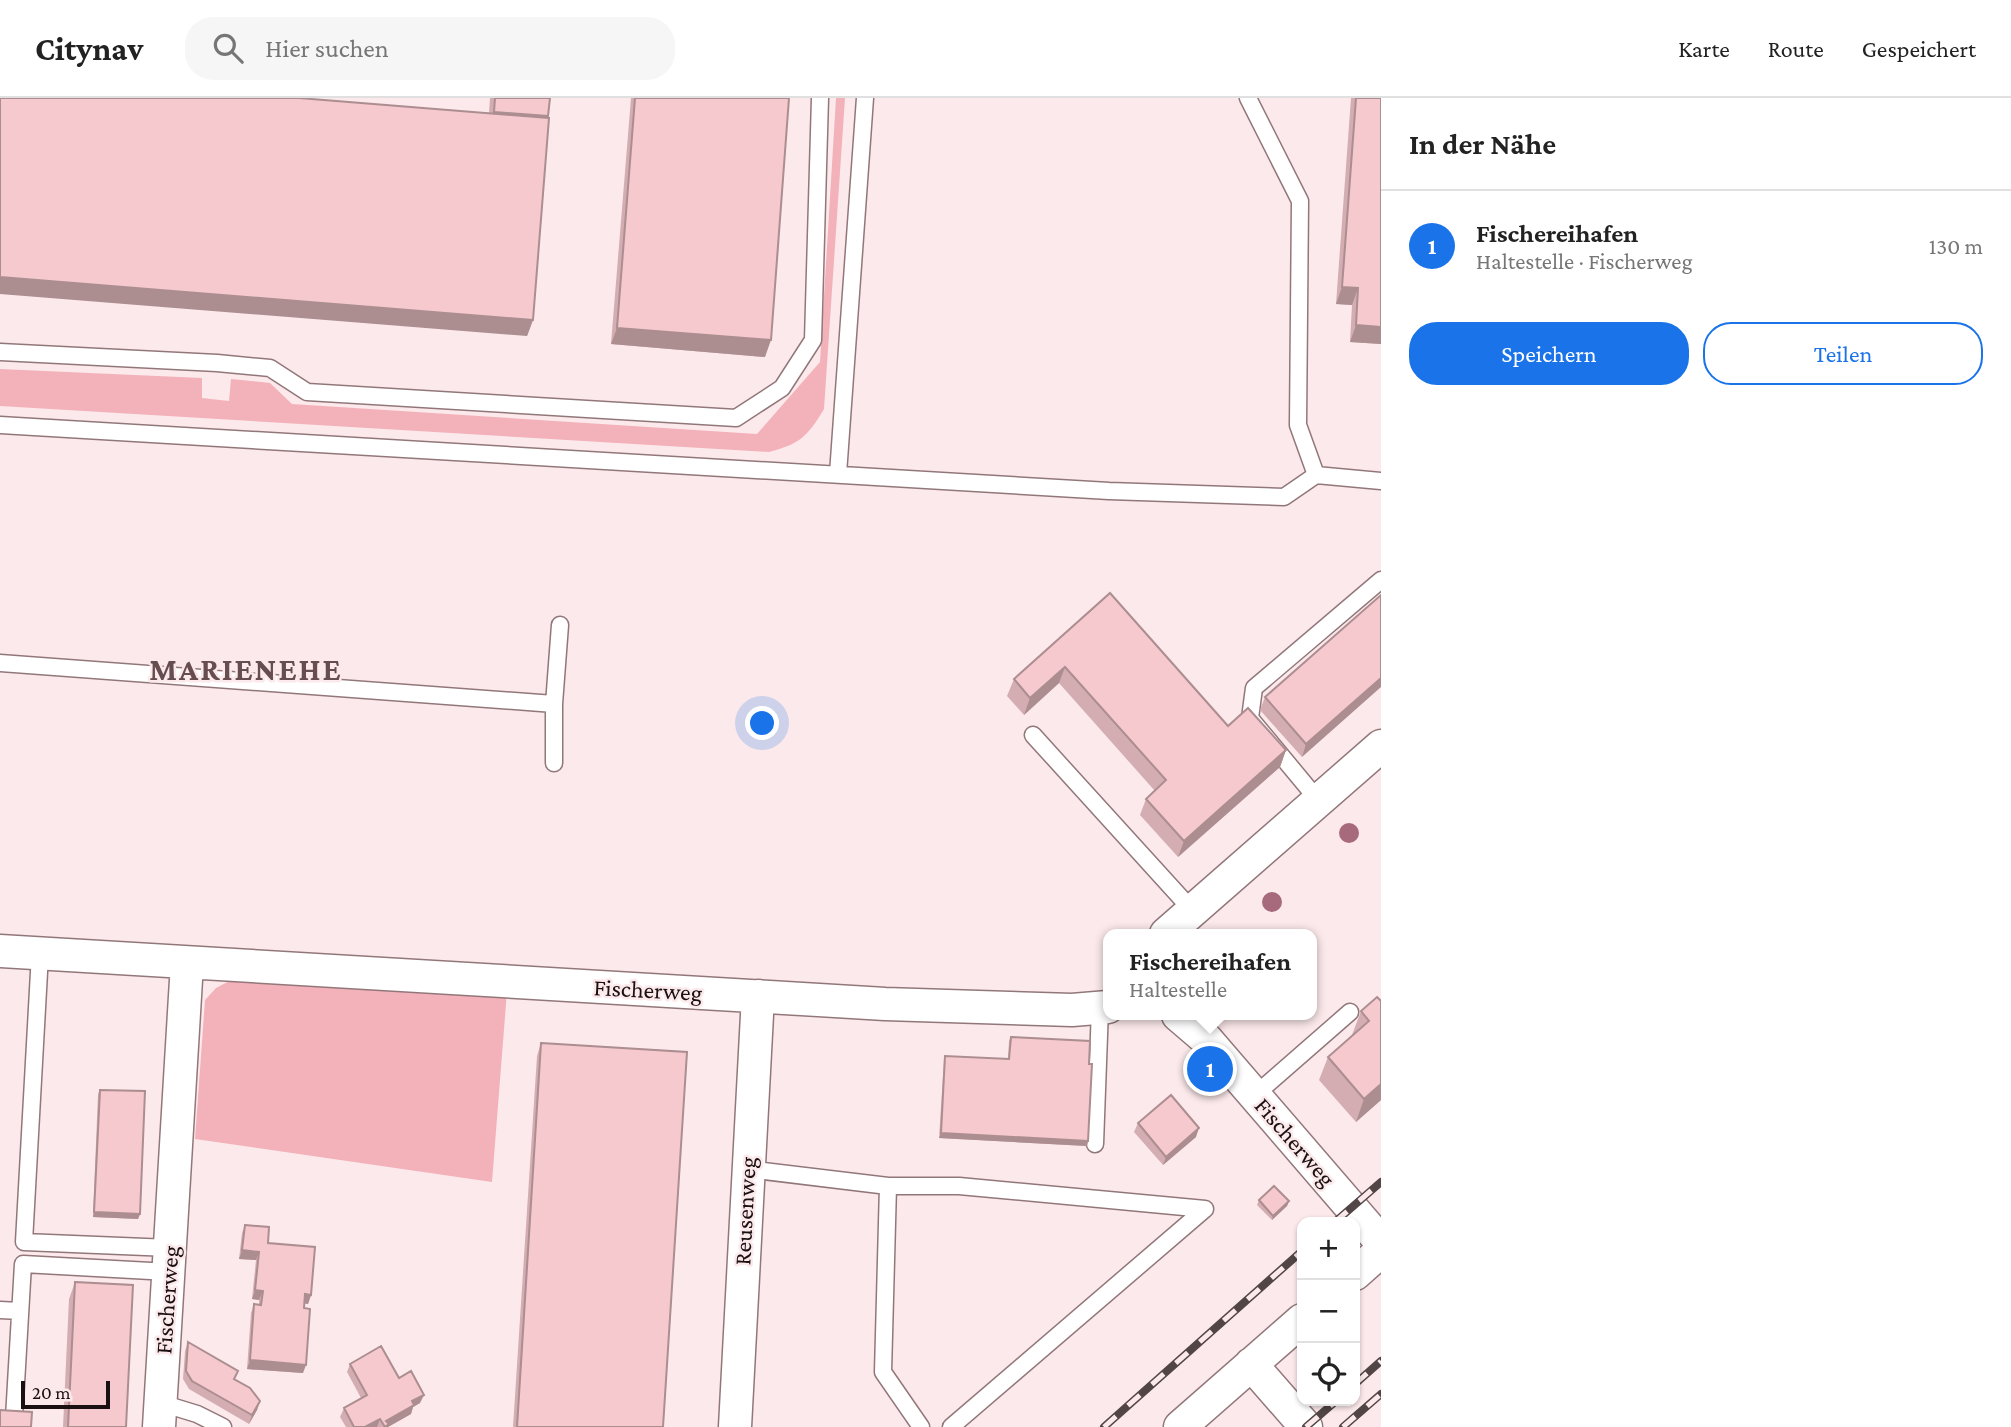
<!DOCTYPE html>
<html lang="de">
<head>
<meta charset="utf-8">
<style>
  :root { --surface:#fff; --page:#f6f6f6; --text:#222; --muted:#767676; --line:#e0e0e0; --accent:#1a73e8 }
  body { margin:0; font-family:"Crimson Pro",serif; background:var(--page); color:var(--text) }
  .controls { position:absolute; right:21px; bottom:21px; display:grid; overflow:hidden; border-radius:14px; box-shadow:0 2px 5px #0004 }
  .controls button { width:63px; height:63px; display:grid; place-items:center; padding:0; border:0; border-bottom:2px solid var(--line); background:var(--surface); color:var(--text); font:35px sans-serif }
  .scale { position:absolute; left:21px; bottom:18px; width:89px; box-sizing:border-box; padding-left:7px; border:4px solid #1a1011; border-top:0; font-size:19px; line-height:24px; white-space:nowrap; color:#1a1011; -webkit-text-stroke:5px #fce9eb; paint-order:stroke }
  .you { position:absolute; left:763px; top:626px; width:24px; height:24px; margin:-18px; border:5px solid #fff; border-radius:50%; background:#1a73e8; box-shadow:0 0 0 10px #1a73e833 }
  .badge { display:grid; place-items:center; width:46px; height:46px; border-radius:50%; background:var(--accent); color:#fff; font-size:23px; font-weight:700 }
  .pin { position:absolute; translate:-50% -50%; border:4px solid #fff; box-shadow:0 2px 7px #0006 }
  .popup { position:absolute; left:1103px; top:831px; width:214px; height:91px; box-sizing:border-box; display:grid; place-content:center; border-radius:14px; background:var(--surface); filter:drop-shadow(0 2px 5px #0005); font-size:23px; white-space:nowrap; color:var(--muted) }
  .popup b { font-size:26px; color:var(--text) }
  .popup::after { content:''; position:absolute; left:50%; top:100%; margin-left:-14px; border:14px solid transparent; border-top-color:var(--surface) }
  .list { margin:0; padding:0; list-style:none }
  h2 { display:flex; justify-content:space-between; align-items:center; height:91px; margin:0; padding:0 28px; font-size:30px }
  h2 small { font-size:23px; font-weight:400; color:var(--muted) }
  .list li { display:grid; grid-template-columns:46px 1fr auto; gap:21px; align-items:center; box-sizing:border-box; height:112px; padding:0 28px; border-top:2px solid var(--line) }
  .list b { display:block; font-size:26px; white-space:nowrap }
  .list p { margin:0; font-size:23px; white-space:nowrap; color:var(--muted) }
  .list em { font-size:23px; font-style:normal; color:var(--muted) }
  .actions { display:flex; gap:14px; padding:21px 28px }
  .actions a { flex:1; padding:16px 0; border:2px solid var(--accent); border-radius:28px; text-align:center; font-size:24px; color:var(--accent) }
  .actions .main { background:var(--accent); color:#fff }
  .icon { flex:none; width:38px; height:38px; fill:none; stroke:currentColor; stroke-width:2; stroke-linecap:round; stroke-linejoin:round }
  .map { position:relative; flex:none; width:1381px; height:1329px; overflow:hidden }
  header { display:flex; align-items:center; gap:42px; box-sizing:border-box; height:98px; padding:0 35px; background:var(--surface); border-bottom:2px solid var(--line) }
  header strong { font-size:33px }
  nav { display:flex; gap:38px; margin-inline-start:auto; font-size:24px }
  .search { width:490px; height:63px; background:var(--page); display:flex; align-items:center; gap:18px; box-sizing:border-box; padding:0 24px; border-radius:28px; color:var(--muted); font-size:26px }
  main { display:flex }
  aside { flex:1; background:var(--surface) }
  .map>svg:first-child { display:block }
</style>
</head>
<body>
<header>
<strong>Citynav</strong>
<div class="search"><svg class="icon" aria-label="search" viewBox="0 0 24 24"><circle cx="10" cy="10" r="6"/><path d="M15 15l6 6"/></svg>Hier suchen</div>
<nav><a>Karte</a><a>Route</a><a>Gespeichert</a></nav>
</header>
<main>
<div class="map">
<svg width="1381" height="1329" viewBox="0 0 1381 1329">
  <rect width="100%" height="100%" fill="#fce9eb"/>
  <path fill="#f3b2ba" d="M836 0H845L824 311C808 338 800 346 769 354L0 308V271L202 280V300L229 303 231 281 270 285 292 306 757 336 820 264Z
    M241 877 507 893 492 1084 195 1041 205 902 216 890Z"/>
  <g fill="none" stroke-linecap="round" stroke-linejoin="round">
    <g stroke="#92777a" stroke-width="19">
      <path id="lane" d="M1248 0 1300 103 1298 327 1316 377 1381 383
        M0 254 217 265 270 270 307 294 736 320 782 290 813 242 820 0
        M0 327 1109 393 1284 399 1316 377
        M838 376 865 0
        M0 565 554 606 560 527
        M1033 637 1192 812
        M554 665V606
        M1318 702 1250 620 1254 590 1381 482
        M40 856 24 1144 170 1150
        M1255 997 1350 914
        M1095 1046 1100 910
        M747 1071 888 1088 883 1274 921 1329
        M888 1088H959L1205 1111
        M0 1212 20 1213
        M161 1305 197 1316 223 1329
        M14 1320 23 1166 169 1174
        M951 1329 1205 1111"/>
    </g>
    <g stroke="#92777a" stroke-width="35">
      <path id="street" d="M1166 836 1381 648
        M0 853 885 906 1072 912 1108 909
        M1178 917 1206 941 1381 1144
        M1355 1176 1381 1153
        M1251 1266 1306 1329
        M159 1329 187 865
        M735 1329 758 898
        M1180 1329 1302 1222"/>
    </g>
    <use href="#lane" stroke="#fff" stroke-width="16"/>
    <use href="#street" stroke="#fff" stroke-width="32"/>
    <g stroke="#514546" stroke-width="8">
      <path id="rail" d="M1335 1124 1381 1084
        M1355 1286 1381 1263
        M1104 1329 1302 1153
        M1306 1329 1336 1303
        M1343 1329 1381 1296"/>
    </g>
    <use href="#rail" stroke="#fce9eb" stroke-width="5" stroke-dasharray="16" stroke-linecap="butt"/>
  </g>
  <g fill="#a76a7c">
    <circle cx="1349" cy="735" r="10"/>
    <circle cx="1272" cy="804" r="10"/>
  </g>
  <path fill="#d3adb1" d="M490 0H550L533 222 527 238 489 15Z
    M631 0H789L765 259 611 246Z
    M1351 0H1381V246L1350 244 1352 207 1336 206Z
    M1110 495 1228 628 1286 652 1280 669 1178 759 1140 717 1146 701 1155 693 1059 585 1024 617 1007 598 1014 581Z
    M1381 497 1302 659 1260 612 1265 599Z
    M1381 903V1002L1356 1024 1319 982 1328 959 1352 937 1361 913Z
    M1011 939 1089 966 1088 1043 1087 1048 939 1040 944 962 945 958 1008 961 1009 943Z
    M541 945 663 1329H513L537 958Z
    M100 992 140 1116 138 1121 93 1119 98 996Z
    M1138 1025 1196 1039 1163 1067 1134 1034Z
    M1259 1102 1289 1103 1287 1108 1272 1122 1257 1107Z
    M245 1127 268 1145 311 1197 308 1206 304 1205 303 1275 247 1271 251 1215 254 1206 259 1207V1202L252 1201 256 1162 239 1161 242 1135Z
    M75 1184 126 1329H63L69 1201Z
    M188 1244 238 1273 235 1281 260 1303 257 1312 249 1326 189 1291 183 1281 185 1253Z
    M350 1266 399 1280 420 1305 413 1309 411 1316 388 1329H346L340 1319 344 1310 361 1300 347 1274Z"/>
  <path fill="#ac8d90" d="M494 14 548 18 542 35 488 31Z
    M0 179 533 222 527 238 0 196Z
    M1342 189 1358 190 1352 207 1336 206Z
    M1356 227 1381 229V246L1350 244Z
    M617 230 771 242 765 259 611 246Z
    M1065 569 1059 585 1024 617 1030 600Z
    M1381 580V589L1302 659 1306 646Z
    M1286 652 1280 669 1178 759 1184 743Z
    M1381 986V1002L1356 1024 1364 1001Z
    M1199 1030 1196 1039 1163 1067 1166 1059Z
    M941 1035 1088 1043 1087 1048 939 1040Z
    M1289 1103 1287 1108 1272 1122 1273 1118Z
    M94 1114 140 1116 138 1121 93 1119Z
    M242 1152 259 1154 256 1162 239 1161Z
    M255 1192 263 1193 259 1202 252 1201Z
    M305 1196 311 1197 308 1206 301 1205Z
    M250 1262 306 1267 303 1275 247 1271Z
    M424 1297 420 1305 413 1309 411 1316 388 1329H385L386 1323 412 1303Z
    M260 1303 257 1312 249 1326 252 1317Z
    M380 1321 377 1329H365Z"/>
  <path fill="#f5c9ce" stroke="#ac8d90" stroke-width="2" d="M0 0H299L549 20 533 222 0 179Z
    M495 0H550L548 18 494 14Z
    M635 0H789L771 242 617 230Z
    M1356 0H1381V229L1356 227 1358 190 1342 189Z
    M1110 495 1228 628 1248 610 1286 652 1184 743 1146 701 1166 682 1065 569 1030 600 1014 581Z
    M1381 497V580L1306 646 1265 599Z
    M1377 899 1381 903V986L1364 1001 1328 959 1369 923 1361 913Z
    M1011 939 1090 943 1089 966H1092L1088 1043 941 1035 945 958 1009 961Z
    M541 945 687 954 663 1329H517Z
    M100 992 145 993 140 1116 94 1114Z
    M1171 997 1199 1030 1166 1059 1138 1025Z
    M1274 1088 1289 1103 1273 1118 1259 1102Z
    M245 1127 269 1129 268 1145 315 1149 311 1197 305 1196 304 1210 310 1211 306 1267 250 1262 254 1206 261 1207 263 1193 255 1192 259 1154 242 1152Z
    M75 1184 133 1187 126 1329H68Z
    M188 1244 238 1273 234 1281 250 1290 260 1303 252 1317 192 1283 186 1273Z
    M381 1248 399 1280 411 1273 424 1297 412 1303 414 1307 386 1323 389 1326 385 1329 380 1321 365 1329H354L344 1310 367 1297 350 1266Z
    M0 1312 32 1314 31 1329H0Z"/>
  <g text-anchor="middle" stroke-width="5" stroke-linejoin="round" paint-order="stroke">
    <g font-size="24" fill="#1a1011" stroke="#fce9eb">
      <text transform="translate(648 892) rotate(3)" y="8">Fischerweg</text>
      <text transform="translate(1295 1044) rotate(49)" y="8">Fischerweg</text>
      <text transform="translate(745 1113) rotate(-87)" y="8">Reusenweg</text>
      <text transform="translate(167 1202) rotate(-86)" y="8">Fischerweg</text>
    </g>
    <g font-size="32" font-weight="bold" letter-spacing="2" fill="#664d50" stroke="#fce9eb">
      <text x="246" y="582">MARIENEHE</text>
    </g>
  </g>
</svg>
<div class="controls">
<button>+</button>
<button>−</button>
<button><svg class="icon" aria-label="locate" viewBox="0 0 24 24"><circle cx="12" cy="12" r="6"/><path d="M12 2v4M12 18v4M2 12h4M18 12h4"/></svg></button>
</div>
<div class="scale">20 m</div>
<div class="you"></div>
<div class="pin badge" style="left:1210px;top:971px">1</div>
<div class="popup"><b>Fischereihafen</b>Haltestelle</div>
</div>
<aside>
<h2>In der Nähe<small></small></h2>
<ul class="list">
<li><span class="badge">1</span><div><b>Fischereihafen</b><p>Haltestelle · Fischerweg</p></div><em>130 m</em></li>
</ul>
<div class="actions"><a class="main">Speichern</a><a>Teilen</a></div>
</aside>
</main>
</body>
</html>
